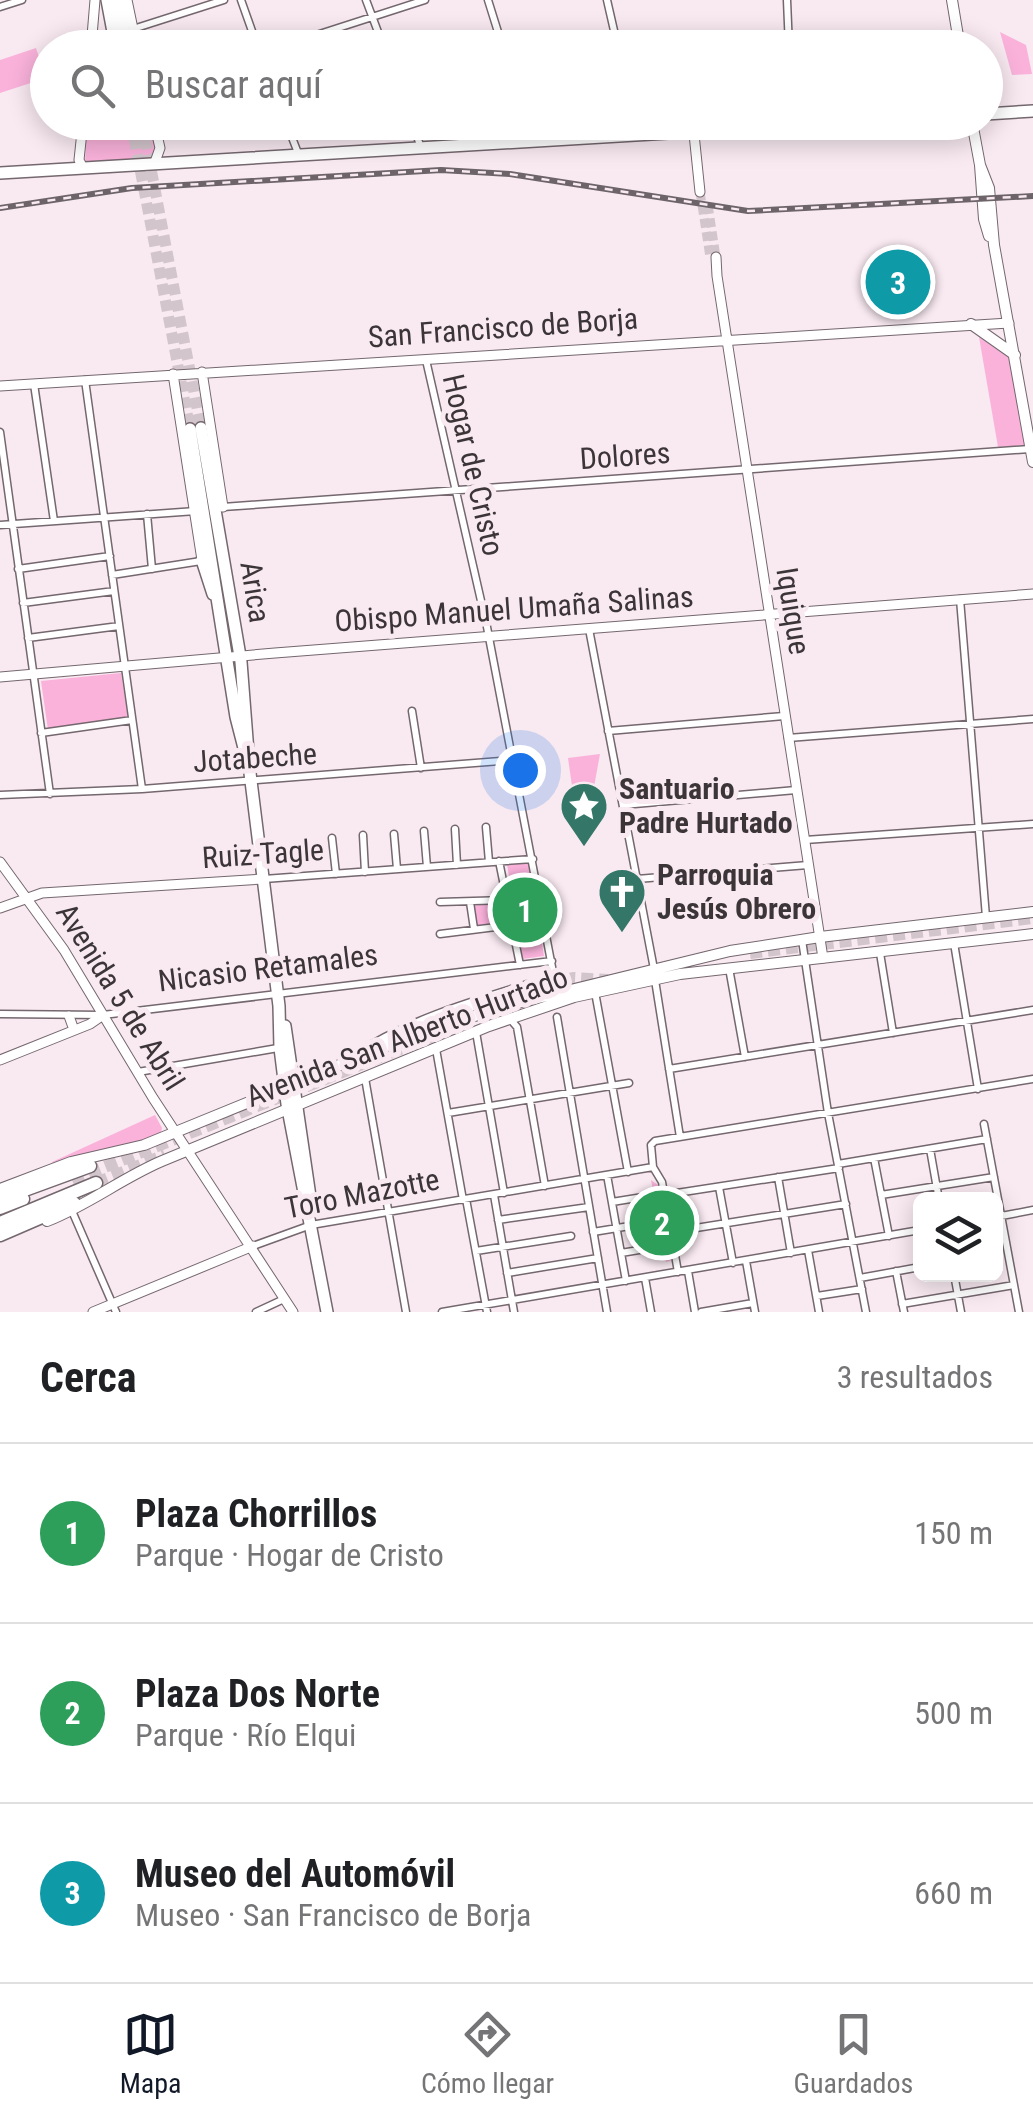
<!DOCTYPE html>
<html lang="es">
<head>
<meta charset="utf-8">
<style>
  :root { --surface:#fff; --page:#f2f2f2; --text:#202124; --muted:#757577; --line:#e0e0e0; --accent:#111827 }
  body { margin:0; font-family:"Roboto Condensed",sans-serif; background:var(--page); color:var(--text) }
  .controls { position:absolute; right:30px; bottom:30px; display:grid; overflow:hidden; border-radius:15px; box-shadow:0 5px 25px #0003 }
  .controls button { width:90px; height:90px; display:grid; place-items:center; padding:0; border:0; border-bottom:2px solid var(--line); background:var(--surface); color:var(--text); font:50px sans-serif }
  .you { position:absolute; left:520px; top:770px; width:35px; height:35px; margin:-25px; border:8px solid #fff; border-radius:50%; background:#1a73e8; box-shadow:0 0 0 15px #1a73e833 }
  .badge { display:grid; place-items:center; width:65px; height:65px; border-radius:50%; background:var(--accent); color:#fff; font-size:32px; font-weight:700 }
  .pin { position:absolute; translate:-50% -50%; border:5px solid #fff; box-shadow:0 2px 10px #0006 }
  .list { margin:0; padding:0; list-style:none }
  h2 { display:flex; justify-content:space-between; align-items:center; height:130px; margin:0; padding:0 40px; font-size:42px }
  h2 small { font-size:32px; font-weight:400; color:var(--muted) }
  .list li { display:grid; grid-template-columns:65px 1fr auto; gap:30px; align-items:center; box-sizing:border-box; height:180px; padding:0 40px; border-top:2px solid var(--line) }
  .list b { display:block; font-size:38px; white-space:nowrap }
  .list p { margin:0; font-size:32px; white-space:nowrap; color:var(--muted) }
  .list em { font-size:32px; font-style:normal; color:var(--muted) }
  .icon { flex:none; width:55px; height:55px; fill:none; stroke:currentColor; stroke-width:2; stroke-linecap:round; stroke-linejoin:round }
  .map { position:relative; flex:none; width:1033px; height:1312px; overflow:hidden }
  .search { position:absolute; background:var(--surface); box-shadow:0 5px 25px #0003; left:30px; right:30px; top:30px; height:110px; display:flex; align-items:center; gap:25px; box-sizing:border-box; padding:0 35px; border-radius:55px; color:var(--muted); font-size:38px }
  .sheet { height:670px; background:var(--surface) }
  nav { display:flex; justify-content:space-around; align-items:center; box-sizing:border-box; height:140px; border-top:2px solid var(--line); background:var(--surface); font-size:28px; color:var(--muted) }
  nav a { display:grid; justify-items:center; gap:5px }
  nav .on { color:var(--accent) }
  .map>svg:first-child { display:block }
</style>
</head>
<body>
<div class="map">
<svg width="1033" height="1312" viewBox="0 0 1033 1312">
  <rect width="100%" height="100%" fill="#f9e9f1"/>
  <path fill="#fab2db" d="M1000 32 1026 45 1032 74 1012 75Z
    M36 48 46 78 0 93V60Z
    M87 123H152L159 151 153 160 85 163Z
    M979 337 1012 360 1027 445 998 447Z
    M121 673 128 718 48 730 41 681Z
    M600 754 592 798 574 800 568 758Z
    M530 863 544 956 522 959 507 864Z
    M503 902 506 921 475 926 472 906Z
    M155 1115 162 1128 160 1136C124 1146 88 1152 53 1165L52 1162Z
    M651 1180 658 1185 672 1260 666 1262Z"/>
  <g fill="none" stroke-linecap="round" stroke-linejoin="round">
    <path stroke="#d3c5cc" stroke-width="9" stroke-dasharray="9 4.5" stroke-linecap="butt" d="M700 192 710 257
      M708 205 716 257"/>
    <path stroke="#d3c5cc" stroke-width="11" stroke-dasharray="11 5.5" stroke-linecap="butt" d="M131 122 190 429
      M142 122 201 428"/>
    <path stroke="#d3c5cc" stroke-width="12" stroke-dasharray="12 6" stroke-linecap="butt" d="M750 953 1033 918
      M528 987 574 978 608 980
      M72 1180 445 1031
      M96 1183 165 1155"/>
    <g stroke="#74676e" stroke-width="9">
      <path id="minor" d="M241 0 258 48
        M366 0 384 48
        M488 0 503 48
        M607 0 618 48
        M787 0 789 48
        M0 7 22 0
        M133 29 224 0
        M276 48 425 0
        M286 122 298 153
        M412 122 421 148
        M527 122 533 141
        M426 360 487 627 557 993
        M85 380 142 789
        M34 384 54 521
        M0 432 50 794
        M223 507 1030 449
        M147 514 152 569
        M0 525 196 511
        M18 569 110 556
        M112 575 201 561
        M960 599 986 917
        M23 603 114 591
        M589 629 654 969
        M28 638 119 626
        M412 711 421 768
        M608 731 784 716
        M41 733 132 720
        M788 738 1033 719
        M0 795 142 789 513 760
        M623 805 796 790
        M486 827 489 862
        M455 829 457 865
        M424 831 427 867
        M394 834 397 869
        M363 835 365 872
        M332 838 336 874
        M805 840 1033 824
        M499 861 520 965
        M264 879 533 859
        M637 879 808 865
        M440 902 507 900
        M470 902 474 929
        M440 934 512 925
        M802 940 828 1113 866 1312
        M954 943 978 1089
        M880 953 893 1033
        M729 968 745 1057
        M655 980 680 1137
        M595 992 628 1172
        M0 1014 103 1015 552 961
        M557 1017 607 1312
        M510 1019 517 1027 545 1186
        M476 1032 504 1193
        M436 1049 463 1200
        M669 1069 1033 1010
        M138 1072 278 1048
        M365 1078 406 1312
        M448 1113 629 1083
        M984 1124 1019 1312
        M930 1149 939 1200
        M874 1158 889 1236
        M838 1164 987 1139
        M607 1175 626 1281
        M778 1177 791 1253
        M719 1187 733 1263
        M494 1195 514 1312
        M664 1195 839 1168
        M881 1195 994 1177
        M466 1199 487 1312
        M612 1202 649 1196
        M72 1211 116 1312
        M996 1217 1033 1210
        M498 1220 589 1207
        M593 1232 654 1222
        M671 1232 846 1204
        M253 1246 311 1225 653 1167
        M808 1250 819 1312
        M476 1251 571 1236
        M621 1253 657 1247
        M746 1261 755 1312
        M688 1271 695 1312
        M896 1271 904 1312
        M678 1272 662 1182 653 1167 651 1145 655 1141 1033 1079
        M507 1273 598 1258
        M954 1274 961 1312
        M645 1278 651 1312
        M860 1278 920 1267
        M817 1296 862 1289
        M902 1304 1014 1285
        M256 1312 284 1299
        M442 1312 920 1230
        M701 1312 753 1303"/>
    </g>
    <g stroke="#74676e" stroke-width="11">
      <path id="tertiary" d="M127 0 137 48
        M91 48 95 0
        M83 122 79 160 83 168
        M154 122 160 148 155 162
        M694 134 700 192
        M716 257 717 276 823 958
        M202 372 223 507
        M173 374 202 560
        M0 386 1009 323
        M0 677 275 653 1033 594
        M0 862 64 950 153 1098 293 1312
        M0 908 42 893 263 879
        M69 1016 74 1030
        M0 1060 90 1024 103 1015
        M93 1312 253 1246"/>
    </g>
    <g stroke="#74676e" stroke-width="12">
      <path id="secondary" d="M952 0 960 48
        M972 122 980 165 984 219 989 236
        M980 165 989 188 994 245 1033 462
        M971 324 1015 355
        M384 1047 501 1007 730 951 820 937 1033 912
        M0 1189 71 1162 144 1145 359 1057
        M47 1221C88 1205 122 1178 162 1161L489 1026 574 997 680 974 1033 934"/>
    </g>
    <g stroke="#74676e" stroke-width="14">
      <path id="primary" d="M107 0 116 48
        M118 0 127 48
        M986 114 1033 111
        M0 173 853 122
        M201 428 241 662 249 765 279 1006 280 1048 287 1104 327 1312
        M190 429 236 717 245 752
        M202 560 213 594
        M285 1026 312 1210"/>
    </g>
    <g stroke="#74676e" stroke-width="15">
      <path id="motorway" d="M355 1058C406 1024 469 1005 528 987
        M0 1199 90 1166
        M0 1208 23 1199
        M0 1223 96 1183
        M0 1235 74 1203"/>
    </g>
    <use href="#minor" stroke="#fff" stroke-width="6"/>
    <use href="#tertiary" stroke="#fff" stroke-width="9"/>
    <use href="#secondary" stroke="#fff" stroke-width="10"/>
    <use href="#primary" stroke="#fff" stroke-width="11"/>
    <use href="#motorway" stroke="#fff" stroke-width="12"/>
    <g stroke="#6d6469" stroke-width="6">
      <path id="rail" d="M0 208 132 188 441 170 510 174 748 211 1033 196"/>
    </g>
    <use href="#rail" stroke="#f9e9f1" stroke-width="2.5" stroke-dasharray="8" stroke-linecap="butt"/>
  </g>
  <defs>
    <g id="sight-pin" transform="scale(2.5)"><path d="M0 17L-7.5 6A9.5 9.5 0 1 1 7.5 6Z" fill="#347769" stroke="#f9e9f1"/><path d="M0-6L1.8-2.2L6-1.7L2.9 1.2L3.7 5.4L0 3.3L-3.7 5.4L-2.9 1.2L-6-1.7L-1.8-2.2Z" fill="#fff"/></g>
    <g id="church-pin" transform="scale(2.5)"><path d="M0 17L-7.5 6A9.5 9.5 0 1 1 7.5 6Z" fill="#347769" stroke="#f9e9f1"/><path d="M-1.2-6h2.4v3.5h3.3v2.4h-3.3V6h-2.4V-.1h-3.3v-2.4h3.3Z" fill="#fff"/></g>
  </defs>
  <g fill-rule="evenodd">
    <use href="#sight-pin" x="584" y="806"/>
    <use href="#church-pin" x="622" y="892"/>
  </g>
  <g text-anchor="middle" stroke-width="10" stroke-linejoin="round" paint-order="stroke">
    <g font-size="30" fill="#3b3538" stroke="#f9e9f1">
      <text transform="translate(503 328) rotate(-4)" y="10">San Francisco de Borja</text>
      <text transform="translate(625 456) rotate(-4)" y="10">Dolores</text>
      <text transform="translate(473 465) rotate(77)" y="10">Hogar de Cristo</text>
      <text transform="translate(255 592) rotate(81)" y="10">Arica</text>
      <text transform="translate(514 609) rotate(-4)" y="10">Obispo Manuel Umaña Salinas</text>
      <text transform="translate(793 611) rotate(81)" y="10">Iquique</text>
      <text transform="translate(255 758) rotate(-4)" y="10">Jotabeche</text>
      <text transform="translate(263 854) rotate(-4)" y="10">Ruiz-Tagle</text>
      <text transform="translate(268 968) rotate(-7)" y="10">Nicasio Retamales</text>
      <text transform="translate(120 997) rotate(58)" y="10">Avenida 5 de Abril</text>
      <text transform="translate(407 1037) rotate(-21)" y="10">Avenida San Alberto Hurtado</text>
      <text transform="translate(362 1194) rotate(-11)" y="10">Toro Mazotte</text>
    </g>
    <g font-size="30" font-weight="bold" fill="#3b3538" stroke="#f9e9f1" text-anchor="start">
      <text x="619" y="799">Santuario<tspan x="619" dy="34">Padre Hurtado</tspan></text>
      <text x="657" y="885">Parroquia<tspan x="657" dy="34">Jesús Obrero</tspan></text>
    </g>
  </g>
</svg>
<div class="controls">
<button><svg class="icon" aria-label="layers" viewBox="0 0 24 24"><path d="M12 4l9 5-9 5-9-5zM3 14l9 5 9-5"/></svg></button>
</div>
<div class="you"></div>
<div class="pin badge" style="left:525px;top:910px;background:#2e9e5b">1</div>
<div class="pin badge" style="left:662px;top:1223px;background:#2e9e5b">2</div>
<div class="pin badge" style="left:898px;top:282px;background:#0f9aa8">3</div>
<div class="search"><svg class="icon" aria-label="search" viewBox="0 0 24 24"><circle cx="10" cy="10" r="6"/><path d="M15 15l6 6"/></svg>Buscar aquí</div>
</div>
<section class="sheet">
<h2>Cerca<small>3 resultados</small></h2>
<ul class="list">
<li><span class="badge" style="background:#2e9e5b">1</span><div><b>Plaza Chorrillos</b><p>Parque · Hogar de Cristo</p></div><em>150 m</em></li>
<li><span class="badge" style="background:#2e9e5b">2</span><div><b>Plaza Dos Norte</b><p>Parque · Río Elqui</p></div><em>500 m</em></li>
<li><span class="badge" style="background:#0f9aa8">3</span><div><b>Museo del Automóvil</b><p>Museo · San Francisco de Borja</p></div><em>660 m</em></li>
</ul>
</section>
<nav>
<a class="on"><svg class="icon" aria-label="map" viewBox="0 0 24 24"><path d="M3 6l6-2 6 2 6-2v14l-6 2-6-2-6 2zM9 4v14M15 6v14"/></svg>Mapa</a>
<a><svg class="icon" aria-label="directions" viewBox="0 0 24 24"><path d="M12 3l9 9-9 9-9-9zM9 14v-3h6M13 9l2 2-2 2"/></svg>Cómo llegar</a>
<a><svg class="icon" aria-label="saved" viewBox="0 0 24 24"><path d="M7 4h10v16l-5-4-5 4z"/></svg>Guardados</a>
</nav>
</body>
</html>
